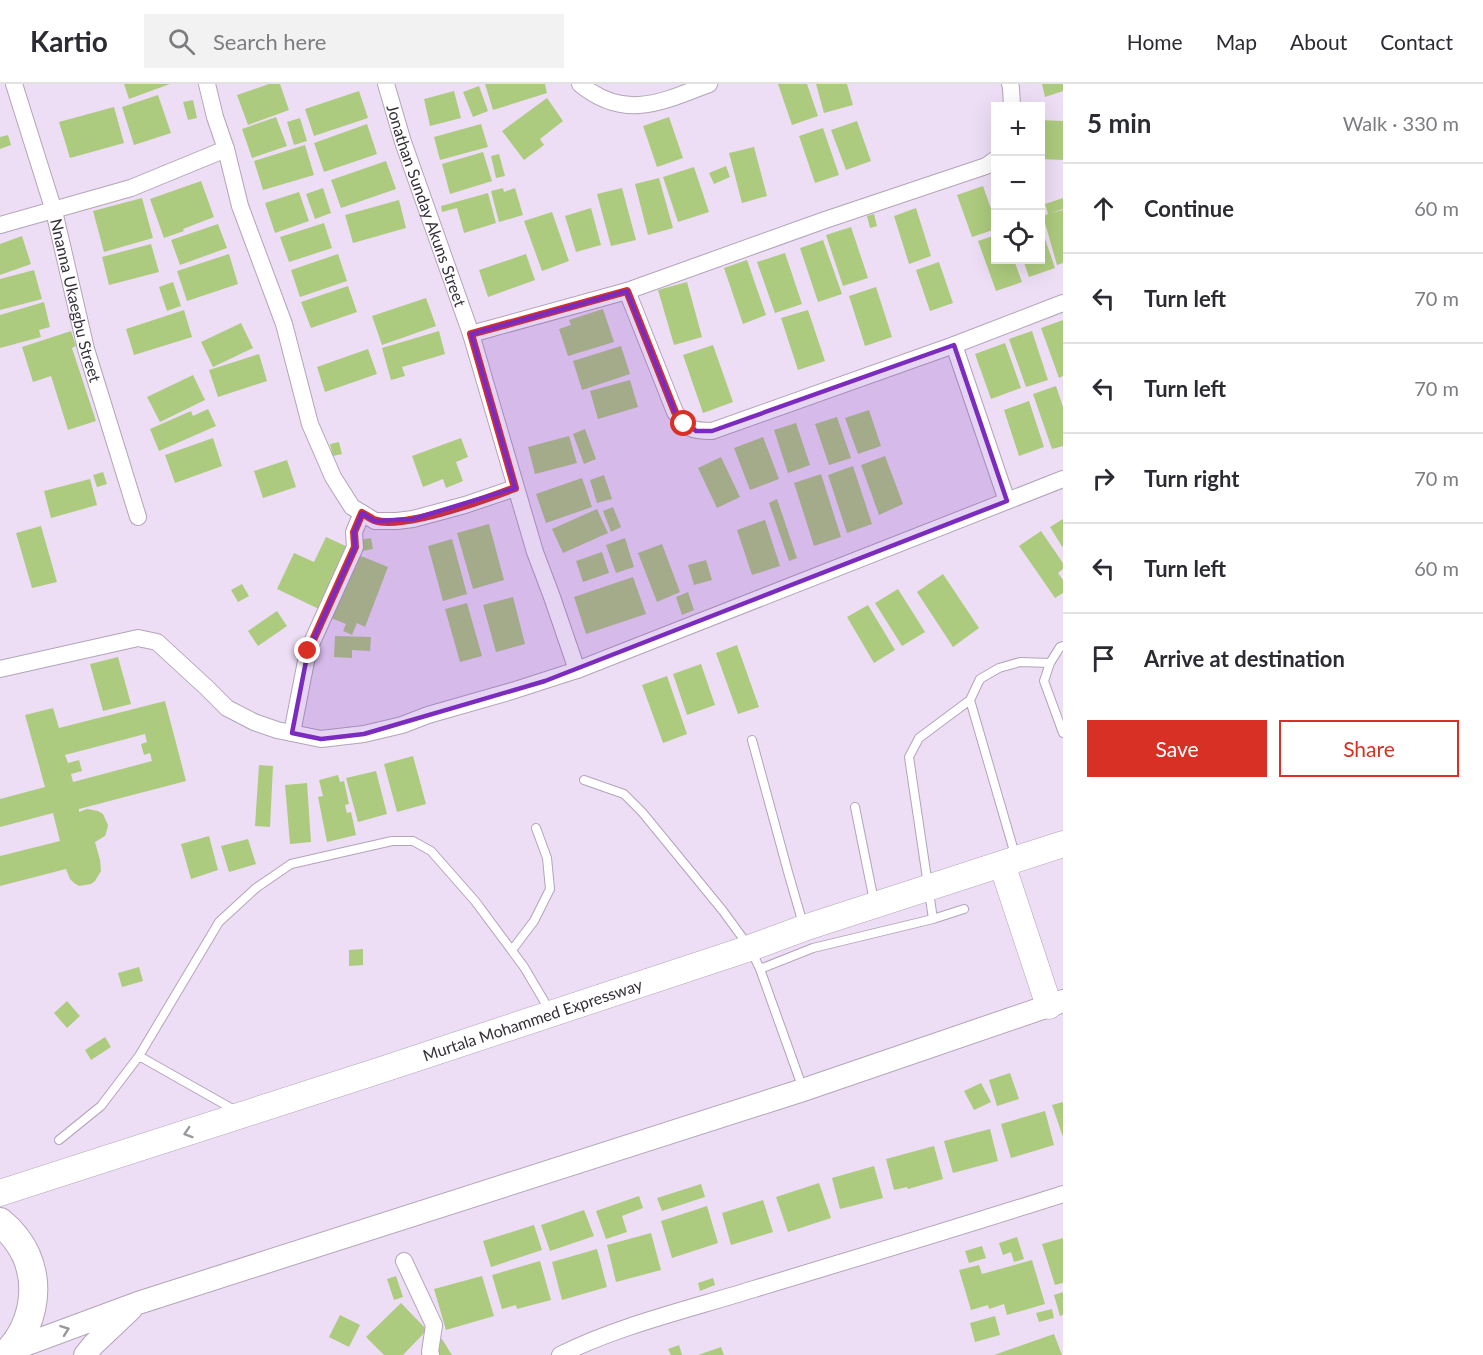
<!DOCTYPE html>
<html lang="en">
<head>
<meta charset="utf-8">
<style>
  :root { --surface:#fff; --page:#f2f2f3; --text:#2b2b33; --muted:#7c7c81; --line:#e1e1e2; --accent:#d93025 }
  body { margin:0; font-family:Lato,sans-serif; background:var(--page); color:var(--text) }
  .controls { position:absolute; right:18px; top:18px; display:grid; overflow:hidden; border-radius:0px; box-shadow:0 6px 24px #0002 }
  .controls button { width:54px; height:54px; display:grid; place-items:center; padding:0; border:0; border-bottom:2px solid var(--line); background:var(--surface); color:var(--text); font:30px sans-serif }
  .stop { position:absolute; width:18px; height:18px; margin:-14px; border:4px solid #d93025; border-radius:50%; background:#fff }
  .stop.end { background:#d93025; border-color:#fff; box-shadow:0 2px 6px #0008 }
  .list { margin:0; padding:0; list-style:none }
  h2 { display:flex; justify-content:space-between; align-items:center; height:78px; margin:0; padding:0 24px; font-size:26px }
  h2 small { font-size:20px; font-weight:400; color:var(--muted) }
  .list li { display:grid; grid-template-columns:39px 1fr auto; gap:18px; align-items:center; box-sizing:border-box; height:90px; padding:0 24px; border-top:2px solid var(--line) }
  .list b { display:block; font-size:22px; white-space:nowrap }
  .list em { font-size:20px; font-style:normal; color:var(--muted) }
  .actions { display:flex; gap:12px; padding:18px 24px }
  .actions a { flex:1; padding:14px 0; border:2px solid var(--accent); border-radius:0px; text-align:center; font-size:21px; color:var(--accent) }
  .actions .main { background:var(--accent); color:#fff }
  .icon { flex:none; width:33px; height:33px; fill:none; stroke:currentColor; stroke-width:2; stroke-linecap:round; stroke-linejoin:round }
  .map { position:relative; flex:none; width:1063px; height:1271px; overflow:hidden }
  header { display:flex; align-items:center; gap:36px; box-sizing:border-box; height:84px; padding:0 30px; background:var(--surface); border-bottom:2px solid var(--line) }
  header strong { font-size:28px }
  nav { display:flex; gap:33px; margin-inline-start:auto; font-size:21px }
  .search { width:420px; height:54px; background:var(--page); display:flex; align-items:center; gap:15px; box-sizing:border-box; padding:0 21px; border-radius:0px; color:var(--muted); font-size:22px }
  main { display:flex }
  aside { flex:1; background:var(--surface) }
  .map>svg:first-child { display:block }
</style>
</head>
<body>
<header>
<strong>Kartio</strong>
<div class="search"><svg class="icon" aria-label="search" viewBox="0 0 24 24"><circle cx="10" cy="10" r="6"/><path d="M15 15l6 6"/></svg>Search here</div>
<nav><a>Home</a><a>Map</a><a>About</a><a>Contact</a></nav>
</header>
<main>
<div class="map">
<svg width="1063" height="1271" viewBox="0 0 1063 1271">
  <rect width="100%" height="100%" fill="#eddef5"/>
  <path fill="#adcb7e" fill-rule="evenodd" d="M124 0H170L129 15Z
    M269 0H280L289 26 248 41 237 11Z
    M485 0H545L547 9 493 26Z
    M778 0H807L818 32 792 41Z
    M816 0H847L853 21 824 29Z
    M1042 0H1063V7L1045 13Z
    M479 2 488 27 473 33 463 8Z
    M359 7 368 34 314 52 305 25Z
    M454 7 461 34 430 42 424 15Z
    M158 11 171 49 134 61 122 23Z
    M547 14 563 37 540 55 544 61 524 76 502 47Z
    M193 16 197 34 188 36 183 18Z
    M114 23 124 59 70 74 59 38Z
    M276 33 287 62 252 74 242 45Z
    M669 33 683 74 657 83 643 42Z
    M300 34 307 57 294 61 287 38Z
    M1040 36 1063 37V76L1040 75Z
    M857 37 871 77 846 86 831 46Z
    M367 40 377 70 324 88 314 59Z
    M481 40 488 63 440 76 434 53Z
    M823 44 839 91 815 99 799 52Z
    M8 51 11 61 0 65V53Z
    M305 61 314 91 263 106 254 77Z
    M754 63 767 112 742 119 729 69Z
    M483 68 492 97 450 110 442 80Z
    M499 70 505 92 496 94 491 72Z
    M386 77 396 105 341 124 331 96Z
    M726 82 730 93 714 100 709 89Z
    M694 83 709 128 678 138 663 93Z
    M659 94 673 144 648 151 635 100Z
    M201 97 214 133 183 145 184 147 164 154 150 115Z
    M983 102 996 139V145L972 153 957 111Z
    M323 104 331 129 315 135 306 110Z
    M503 104 504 108 515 104 523 131 499 138 491 107Z
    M622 104 636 156 611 162 597 110Z
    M299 108 309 137 275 149 265 119Z
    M488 109 496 139 464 149 457 124 442 128 441 122Z
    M142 114 153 154 104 168 93 127Z
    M1063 114V125L1051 129 1063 126V179L1057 181 1043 132 1048 130 1045 120Z
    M399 116 406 144 353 159 345 131Z
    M591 124 601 161 576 168 565 132Z
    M916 124 931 172 909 180 894 132Z
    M552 128 569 177 542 187 524 137Z
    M874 130 877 142 870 144 867 132Z
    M324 139 332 164 289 178 280 153Z
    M218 140 227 164 180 181 171 156Z
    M851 143 868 194 843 202 826 151Z
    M1041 143 1055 184 1029 193 1023 176H1040Z
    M996 151V176H1014L1022 198 996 207 978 157Z
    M22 152 31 180 0 191V160Z
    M823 156 842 210 818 218 800 164Z
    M151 160 159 188 109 201 102 173Z
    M785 169 802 220 775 229 757 178Z
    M229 170 238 200 187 217 177 187Z
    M338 170 347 197 300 213 291 186Z
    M526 170 535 196 488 213 479 186Z
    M747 176 766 231 743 240 724 184Z
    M939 178 953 219 930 227 916 186Z
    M34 186 42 215 0 226V195Z
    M173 198 181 222 167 227 159 203Z
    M687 198 702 253 674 261 658 206Z
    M348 202 357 228 311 244 301 218Z
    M876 203 892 253 865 262 849 212Z
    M426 214 436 242 382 261 372 232Z
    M44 218 50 243 39 246 41 253 0 264V231Z
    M603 225 614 258 568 272 559 245 571 241 569 236Z
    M184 226 192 253 134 271 126 245Z
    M808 226 825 277 798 286 781 234Z
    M1063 236V292L1059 294 1041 244Z
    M241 239 253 264 213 283 201 258Z
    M71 247 76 262 72 264 96 337 68 346 51 292 33 298 22 263Z
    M439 247 445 270 402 283 405 292 391 296 382 264Z
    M1032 247 1048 296 1026 303 1009 255Z
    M1005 259 1021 304 991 315 975 270Z
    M713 261 733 318 703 329 683 271Z
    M621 262 630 290 582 306 573 277Z
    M368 265 377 290 325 308 317 283Z
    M259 270 267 297 218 313 209 286Z
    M193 291 205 316 160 338 147 313Z
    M630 296 638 323 598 335 590 307Z
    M1056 302 1063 323V362L1052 365 1033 310Z
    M1029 317 1044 363 1019 372 1004 326Z
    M208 325 216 342 159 367 150 345 191 327 193 332Z
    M869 326 881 362 858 370 845 334Z
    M837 333 851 374 829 381 815 340Z
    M796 339 810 381 788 389 774 346Z
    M585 345 596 375 584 380 573 350Z
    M569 352 577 379 535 390 528 363Z
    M763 353 779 395 750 406 734 364Z
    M213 354 222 382 175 399 165 371Z
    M461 354 468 373 456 378 463 397 446 404 443 395 423 403 412 372Z
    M339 358 342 370 333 372 330 360Z
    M885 372 903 420 879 431 861 381Z
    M721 373 740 413 717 424 698 384Z
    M287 376 296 403 263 414 254 387Z
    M853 382 872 440 847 449 828 391Z
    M103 388 107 400 97 403 93 391Z
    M821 390 841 453 814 462 794 399Z
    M604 391 612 415 597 419 590 396Z
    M582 394 592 423 546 439 536 410Z
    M90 395 97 421 51 434 44 407Z
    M777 415 797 474 789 477 769 419Z
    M613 423 621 443 611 448 603 427Z
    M597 425 608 449 563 469 552 445Z
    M1063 435V464L1050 443Z
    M765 436 780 482 752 491 737 446Z
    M489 440 504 496 473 505 457 449Z
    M41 442 57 498 32 504 16 449Z
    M1041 447 1063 479V485L1058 489 1063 496V509L1055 514 1019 462Z
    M326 453 350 464 321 526 277 505 294 469 314 478Z
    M371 454 373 465 357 468 355 457Z
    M625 454 634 483 616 489 606 461Z
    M452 455 467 510 443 517 428 462Z
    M662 460 680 508 657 518 638 469Z
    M602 468 609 489 583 498 576 477Z
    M356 470 388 483 365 543 357 539 352 551 343 547 346 540 331 534Z
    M706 476 712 496 694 501 688 481Z
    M943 490 979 544 953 563 917 508Z
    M633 493 646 530 586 550 574 513Z
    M242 500 249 512 238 518 231 506Z
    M898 505 925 548 902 562 875 519Z
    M688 508 694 526 682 531 676 513Z
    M513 513 525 560 496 568 483 521Z
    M467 519 482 572 460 578 445 525Z
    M868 521 895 566 874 579 847 533Z
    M277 527 287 542 258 562 248 547Z
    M335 552 371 553 370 567 352 566V574L334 573Z
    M737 561 759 623 738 630 716 569Z
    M118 573 131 620 103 627 90 580Z
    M701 580 715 621 687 631 673 590Z
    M667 592 687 650 663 659 642 601Z
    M165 617 186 697 79 725V728L87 725 98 727 103 730 108 741 107 746 105 752 95 758 100 776 101 787 95 797 91 800 79 802 74 799 70 795 66 785 0 802V772L60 757 53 729 0 743V715L45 703 25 631 53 624 59 644ZM145 650 147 658 141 660 144 671 150 669 152 677 73 698 71 690 82 687 79 676 68 679 65 671Z
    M413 672 426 720 397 728 384 680Z
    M259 681 273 682 270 743 255 742Z
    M376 687 387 730 358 738 346 694Z
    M338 691 340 698 344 697 349 720 345 721 347 729 351 728 356 751 327 758 318 713 323 712 319 696Z
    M307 699 311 758 290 760 285 701Z
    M209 752 218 786 191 795 181 760Z
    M248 755 256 780 229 788 221 762Z
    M363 865V881L349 882V866Z
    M139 883 143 897 122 903 118 889Z
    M67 917 80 932 67 944 54 929Z
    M105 953 111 963 91 976 85 966Z
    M1010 989 1019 1015 997 1022 989 996Z
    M981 999 991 1018 974 1026 964 1007Z
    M1063 1018V1053L1052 1021Z
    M1045 1027 1054 1061 1011 1074 1001 1040Z
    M990 1045 998 1077 953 1089 944 1057Z
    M934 1062 943 1095 908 1105 907 1103 894 1106 886 1075Z
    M874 1082 883 1114 840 1125 832 1094Z
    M819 1099 831 1134 788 1148 776 1113Z
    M701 1100 705 1113 662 1127 657 1114Z
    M639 1112 643 1124 622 1132 627 1148 606 1155 596 1127Z
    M763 1116 773 1148 731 1161 722 1129Z
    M707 1122 718 1159 672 1174 661 1137Z
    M584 1126 594 1152 550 1167 541 1141Z
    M534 1141 542 1166 491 1183 483 1157Z
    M651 1149 661 1186 616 1198 607 1161Z
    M1017 1153 1024 1175 1014 1178 1011 1168 1003 1171 999 1159Z
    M1063 1154V1199L1055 1201 1042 1160Z
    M982 1162 986 1174 969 1179 965 1167Z
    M597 1165 607 1203 562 1216 552 1178Z
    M1032 1176 1045 1220 1007 1231 1004 1220 989 1225 988 1221 971 1226 959 1186 979 1181 982 1190Z
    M540 1177 551 1216 517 1225 516 1221 502 1225 492 1191Z
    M396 1192 403 1213 394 1216 387 1195Z
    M482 1192 494 1232 446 1246 434 1205Z
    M713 1194 715 1201 700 1207 698 1199Z
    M1063 1208V1231L1060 1232 1054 1211Z
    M401 1219 427 1246 403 1271H384L366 1253Z
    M1052 1225 1054 1234 1039 1238 1036 1229Z
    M340 1231 360 1241 349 1263 329 1253Z
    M995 1232 1000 1251 975 1258 970 1239Z
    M1054 1250 1062 1271H994Z
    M442 1255 452 1271H438L432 1261Z
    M679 1261 682 1271H671L668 1265Z
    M721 1263 724 1271H698Z"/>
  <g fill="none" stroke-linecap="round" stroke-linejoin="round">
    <g stroke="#b2a4b9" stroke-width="10">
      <path id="lane" d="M1063 562 1060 563 1050 579 1044 597 1063 649
        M970 616 1016 774
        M752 656 788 788 803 840
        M584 696 624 710 642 728 665 756 723 827 750 864 760 885 803 1005
        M855 723 874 817
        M933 835 909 673 919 654 970 616 980 595 999 584 1020 578 1050 579
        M512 866 534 837 550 805 547 774 536 744
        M760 885 813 864 933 835 964 825
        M139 972 238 1028
        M59 1056 101 1022 139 972 219 838 256 804 291 780 392 757H413L431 767 475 817 524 883 550 927"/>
    </g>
    <g stroke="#b2a4b9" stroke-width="18">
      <g id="street">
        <path id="s1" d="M14 0 54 127 86 265 138 433"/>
        <path d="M207 0 215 33 226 65 240 122 284 240 310 340 333 393 352 423 375 437H397L413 435 465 421 515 404"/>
        <path id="s2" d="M386 0 403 58 471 250 535 468 552 513 577 586"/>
        <path d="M580 0C625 37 662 18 709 0"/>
        <path d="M1010 0 1011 4 1012 22"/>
        <path d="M0 141 131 104 226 65"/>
        <path d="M627 207 825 136 986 82 996 75"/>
        <path d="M471 250 627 207 675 328C687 345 691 347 712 347L954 261 1063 219"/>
        <path d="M954 261 1007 417"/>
        <path d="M0 585 138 554 157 558 207 604 227 624 254 638 277 646 321 655 364 650 402 641 428 631 512 607 577 586 1063 395"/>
        <path d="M292 649 308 567 355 463 354 448 362 429"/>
        <path d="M404 1177 434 1241 430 1268 431 1271"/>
        <path d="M560 1271C620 1241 690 1225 754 1205 857 1174 960 1143 1063 1110"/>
      </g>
    </g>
    <g stroke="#b2a4b9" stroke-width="24">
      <path id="secondary" d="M11 1266 138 1219 803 1006 1063 917
        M85 1271 93 1261 131 1225"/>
    </g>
    <g stroke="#b2a4b9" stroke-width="27">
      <g id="primary">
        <path d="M1002 780 1049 922"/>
        <path id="s3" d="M0 1109 381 986 750 864 804 844 1063 760"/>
      </g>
    </g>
    <g stroke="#b2a4b9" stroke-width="30">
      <path id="highway" d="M0 1138C11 1147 20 1158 26 1171 41 1205 32 1246 5 1271"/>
    </g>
    <use href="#lane" stroke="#fff" stroke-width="8"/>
    <use href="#street" stroke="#fff" stroke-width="16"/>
    <use href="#secondary" stroke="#fff" stroke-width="22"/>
    <use href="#primary" stroke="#fff" stroke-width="26"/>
    <use href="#highway" stroke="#fff" stroke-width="28"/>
  </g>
  <defs><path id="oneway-chevron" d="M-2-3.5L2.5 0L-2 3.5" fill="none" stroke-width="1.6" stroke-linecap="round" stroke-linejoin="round" transform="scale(1.5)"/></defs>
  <g stroke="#9a979c">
    <use href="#oneway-chevron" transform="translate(188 1049) rotate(162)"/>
    <use href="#oneway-chevron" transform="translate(65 1246) rotate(-20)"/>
  </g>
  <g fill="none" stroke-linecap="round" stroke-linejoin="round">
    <path stroke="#d93025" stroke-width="8" d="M308 567 355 463 354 448 362 429C366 431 370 434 374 436 402 446 486 415 515 404L471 250 627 207 675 328 684 340"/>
  </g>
  <path fill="#7b2cbf" fill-opacity="0.2" stroke="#7b2cbf" stroke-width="4.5" stroke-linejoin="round" d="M627 207 675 328 696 347H712L954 261 1007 417 545 597 364 650 321 655 292 649 308 567 355 463 354 448 362 429 375 437 413 435 515 404 471 250Z"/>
  <g text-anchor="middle" stroke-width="5" stroke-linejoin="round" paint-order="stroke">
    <g font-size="16" fill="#352f38" stroke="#fff">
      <text dy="6" stroke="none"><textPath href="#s2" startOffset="128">Jonathan Sunday Akuns Street</textPath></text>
      <text dy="6" stroke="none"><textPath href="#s1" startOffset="225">Nnanna Ukaegbu Street</textPath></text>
      <text dy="6" stroke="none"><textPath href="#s3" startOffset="560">Murtala Mohammed Expressway</textPath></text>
    </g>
  </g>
</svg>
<div class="controls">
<button>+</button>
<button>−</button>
<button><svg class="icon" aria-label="locate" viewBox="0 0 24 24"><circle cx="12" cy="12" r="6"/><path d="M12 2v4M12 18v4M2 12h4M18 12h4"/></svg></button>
</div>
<div class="stop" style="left:684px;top:340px"></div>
<div class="stop end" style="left:308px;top:567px"></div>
</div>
<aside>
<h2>5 min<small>Walk · 330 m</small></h2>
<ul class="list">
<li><svg class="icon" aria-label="ahead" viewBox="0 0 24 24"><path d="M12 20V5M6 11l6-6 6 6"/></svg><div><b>Continue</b></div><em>60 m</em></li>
<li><svg class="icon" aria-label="left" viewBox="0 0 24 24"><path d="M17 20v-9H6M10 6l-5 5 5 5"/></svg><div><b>Turn left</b></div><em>70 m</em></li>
<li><svg class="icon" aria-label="left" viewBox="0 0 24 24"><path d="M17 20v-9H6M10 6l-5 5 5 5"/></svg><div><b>Turn left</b></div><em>70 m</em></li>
<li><svg class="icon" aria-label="right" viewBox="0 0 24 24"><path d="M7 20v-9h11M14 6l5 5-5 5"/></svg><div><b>Turn right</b></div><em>70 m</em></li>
<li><svg class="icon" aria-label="left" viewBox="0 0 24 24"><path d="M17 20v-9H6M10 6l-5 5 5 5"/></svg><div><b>Turn left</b></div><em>60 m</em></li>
<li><svg class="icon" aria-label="arrive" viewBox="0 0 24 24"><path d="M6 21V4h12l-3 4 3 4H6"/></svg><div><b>Arrive at destination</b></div></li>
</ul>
<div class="actions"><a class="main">Save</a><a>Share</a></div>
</aside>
</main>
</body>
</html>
